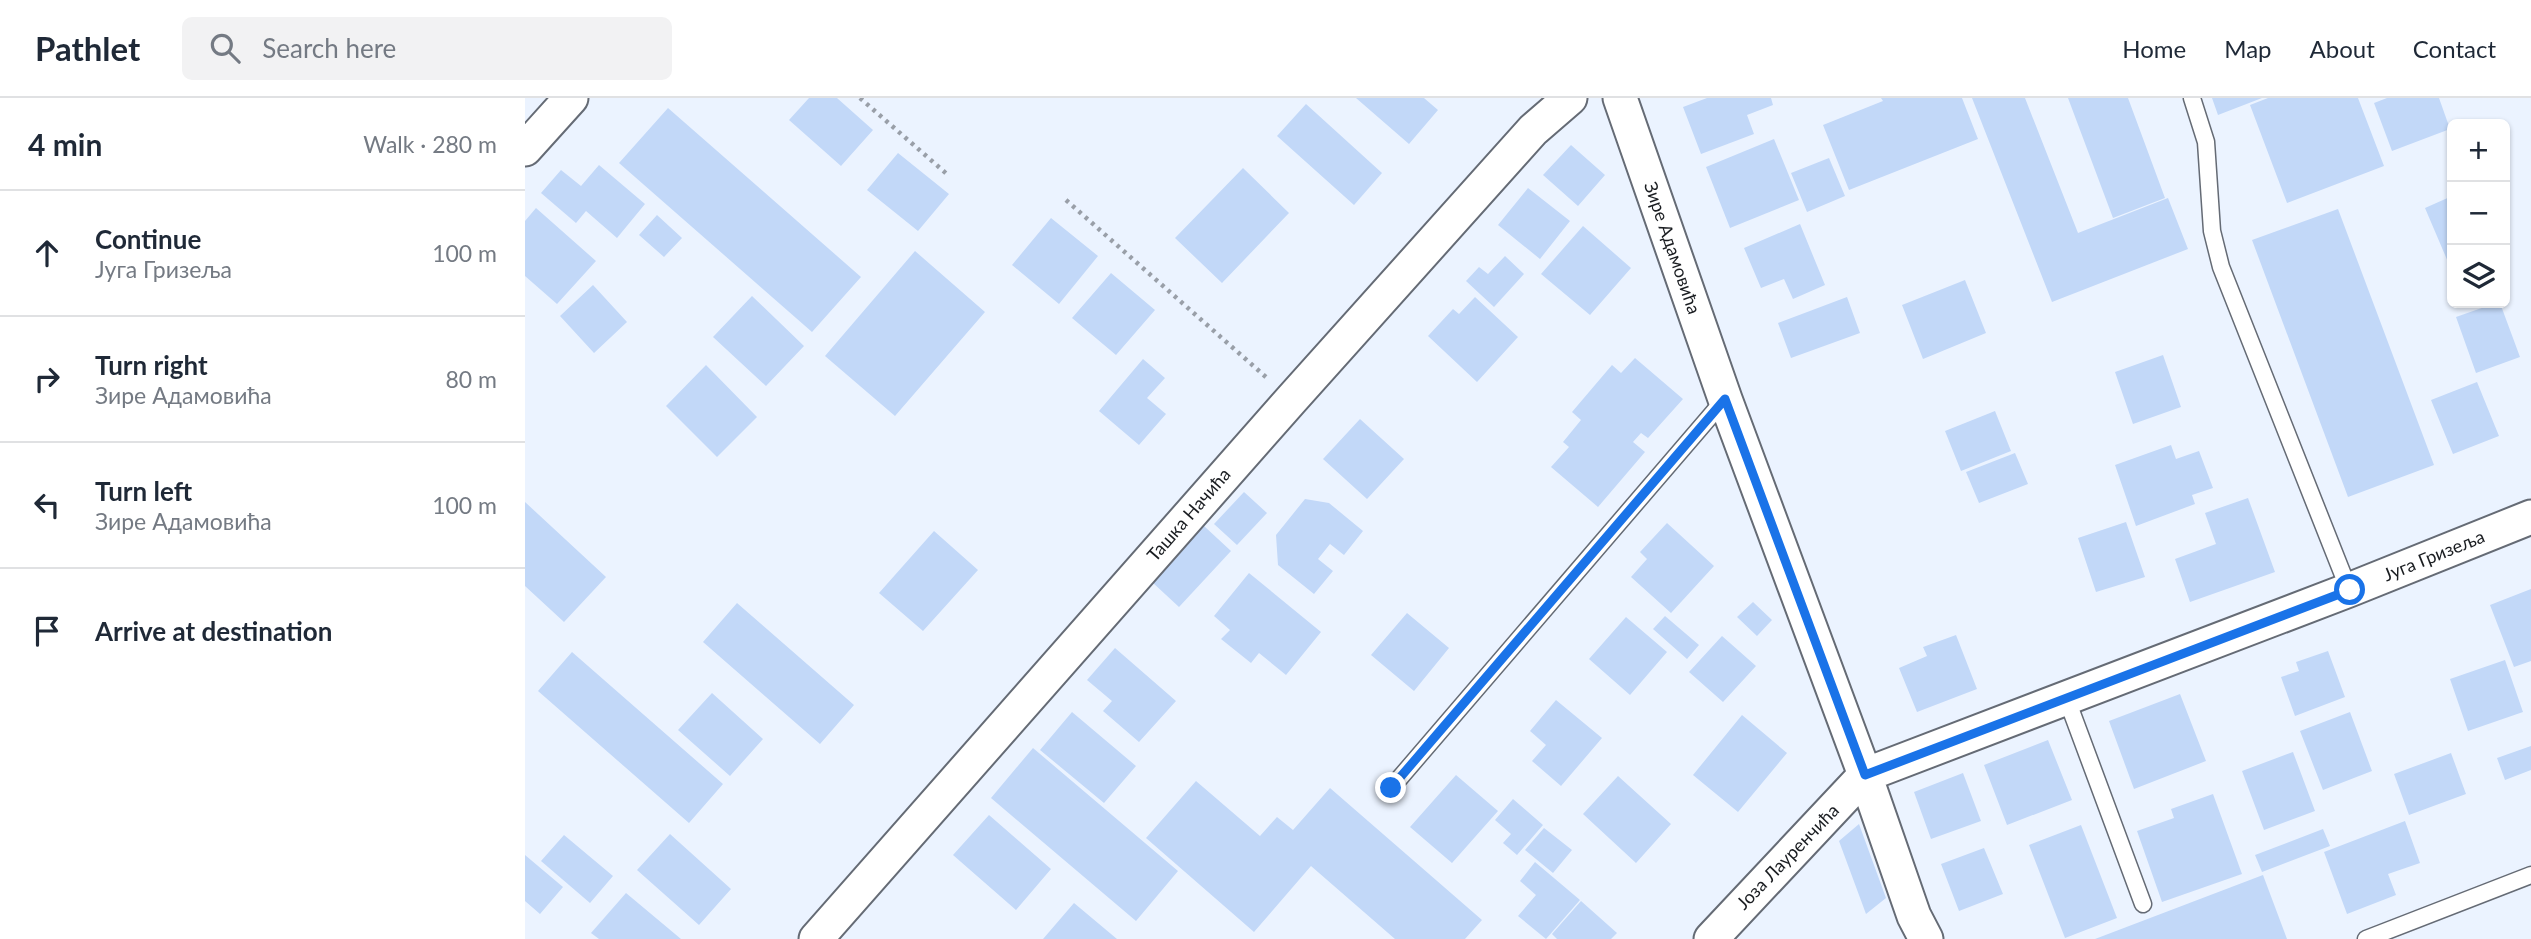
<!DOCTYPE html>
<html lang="en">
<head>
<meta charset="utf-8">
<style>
  :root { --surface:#fff; --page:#f2f2f3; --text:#1f2937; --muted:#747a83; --line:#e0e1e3 }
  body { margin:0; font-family:Lato,sans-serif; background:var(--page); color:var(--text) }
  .controls { position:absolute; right:21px; top:21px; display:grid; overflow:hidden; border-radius:10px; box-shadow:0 2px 5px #0004 }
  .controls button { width:63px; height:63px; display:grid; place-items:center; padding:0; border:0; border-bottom:2px solid var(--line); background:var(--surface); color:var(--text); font:35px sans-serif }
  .stop { position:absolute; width:21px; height:21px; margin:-16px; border:5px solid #1a73e8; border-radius:50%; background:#fff }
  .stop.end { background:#1a73e8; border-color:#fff; box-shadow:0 2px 7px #0008 }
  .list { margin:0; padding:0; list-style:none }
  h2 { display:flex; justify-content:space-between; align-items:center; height:91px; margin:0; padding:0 28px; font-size:30px }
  h2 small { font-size:23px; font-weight:400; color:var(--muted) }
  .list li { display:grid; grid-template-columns:46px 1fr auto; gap:21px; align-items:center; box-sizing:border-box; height:126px; padding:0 28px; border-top:2px solid var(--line) }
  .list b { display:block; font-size:26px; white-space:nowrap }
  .list p { margin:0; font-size:23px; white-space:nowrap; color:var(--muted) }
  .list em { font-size:23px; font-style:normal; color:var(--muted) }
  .icon { flex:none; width:38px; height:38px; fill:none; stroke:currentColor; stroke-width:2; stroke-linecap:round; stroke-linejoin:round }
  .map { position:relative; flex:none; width:2006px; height:841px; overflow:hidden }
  header { display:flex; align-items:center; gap:42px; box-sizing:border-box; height:98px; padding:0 35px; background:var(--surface); border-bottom:2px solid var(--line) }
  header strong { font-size:33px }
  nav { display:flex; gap:38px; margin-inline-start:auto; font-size:24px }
  .search { width:490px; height:63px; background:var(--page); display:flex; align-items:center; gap:18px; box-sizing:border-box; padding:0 24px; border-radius:10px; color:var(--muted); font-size:26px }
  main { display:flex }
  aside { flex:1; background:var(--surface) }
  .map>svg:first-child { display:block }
</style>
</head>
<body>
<header>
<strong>Pathlet</strong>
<div class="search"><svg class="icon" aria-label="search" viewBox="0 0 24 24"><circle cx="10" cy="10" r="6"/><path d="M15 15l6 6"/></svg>Search here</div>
<nav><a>Home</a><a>Map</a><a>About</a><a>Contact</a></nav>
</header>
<main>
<aside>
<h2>4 min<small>Walk · 280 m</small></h2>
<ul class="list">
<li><svg class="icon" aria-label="ahead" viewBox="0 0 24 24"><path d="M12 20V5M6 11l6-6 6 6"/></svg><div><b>Continue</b><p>Југа Гризеља</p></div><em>100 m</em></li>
<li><svg class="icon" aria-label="right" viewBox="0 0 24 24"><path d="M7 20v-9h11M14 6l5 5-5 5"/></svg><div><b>Turn right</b><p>Зире Адамовића</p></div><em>80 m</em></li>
<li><svg class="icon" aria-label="left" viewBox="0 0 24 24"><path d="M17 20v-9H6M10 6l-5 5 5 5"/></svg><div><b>Turn left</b><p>Зире Адамовића</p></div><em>100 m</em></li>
<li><svg class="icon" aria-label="arrive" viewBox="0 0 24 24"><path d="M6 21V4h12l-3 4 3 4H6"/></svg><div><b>Arrive at destination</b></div></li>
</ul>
</aside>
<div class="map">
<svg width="2006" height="841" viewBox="0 0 2006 841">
  <rect width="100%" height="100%" fill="#ebf3ff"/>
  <path fill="#c2d8f8" d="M284 0H312L348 32 316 68 264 22Z
    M831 0H899L913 12 884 46Z
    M1182 0H1246L1248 7 1222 17 1229 36 1176 56 1158 9Z
    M1356 0H1437L1453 41 1324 92 1298 27 1358 3Z
    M1447 0H1500L1553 135 1643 100 1663 151 1527 204Z
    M1543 0H1603L1640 100 1588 120Z
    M1687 0H1737L1693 17Z
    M1743 0H1833L1859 68 1762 105 1725 7Z
    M1862 0H1914L1925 31 1867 53 1849 5Z
    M781 6 857 75 829 107 752 38Z
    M143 10 336 179 287 234 94 65Z
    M1249 41 1274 102 1205 130 1181 69Z
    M1046 47 1080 77 1053 108 1018 77Z
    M373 55 424 96 393 133 342 92Z
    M1304 60 1320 98 1282 114 1266 75Z
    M74 67 120 106 92 140 61 113 51 125 16 95 36 72 56 88Z
    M718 70 764 115 697 185 650 140Z
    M1003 90 1045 123 1015 161 973 127Z
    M1927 98V162L1923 164 1900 110Z
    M11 110 71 163 32 206 0 178V123Z
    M1813 111 1909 367 1823 399 1727 142Z
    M132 117 157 140 139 159 114 137Z
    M526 120 573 158 534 206 487 167Z
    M1275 126 1300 187 1268 201 1259 181 1236 190 1219 150Z
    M1058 128 1106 170 1065 217 1016 176Z
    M390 153 460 214 370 318 300 258Z
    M980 158 999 176 969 209 941 183 954 169 963 176Z
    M586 175 630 212 591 257 547 220Z
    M1440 182 1461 235 1398 261 1377 207Z
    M68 187 102 224 69 255 35 218Z
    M227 198 279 248 241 288 188 239Z
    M950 199 993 239 952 284 903 238 928 211 934 216Z
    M1322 199 1335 235 1266 260 1253 225Z
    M1971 205H1975L1995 259 1951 275 1931 219Z
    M1638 257 1656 309 1608 326 1590 274Z
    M1110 260 1158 301 1123 340 1116 335 1108 344 1120 354 1073 409 1026 369 1044 349 1038 344 1056 322 1047 314 1087 267 1096 275Z
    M618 261 640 280 622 300 641 316 614 347 574 313Z
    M181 267 232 319 192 359 141 308Z
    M1952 284 1974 338 1928 356 1906 302Z
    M1470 313 1486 353 1436 373 1420 333Z
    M835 321 879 361 842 401 798 361Z
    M1646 347 1651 361 1674 353 1688 390 1667 397 1670 406 1611 428 1590 367Z
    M1490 355 1503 386 1454 405 1441 374Z
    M719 394 742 415 712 447 689 426Z
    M1723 400 1750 474 1665 504 1650 461 1691 446 1680 415Z
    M780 401 804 405 838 433 819 457 805 446 793 461 808 473 789 496 753 467 751 437Z
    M0 404 81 479 39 524 0 488Z
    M1601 424 1620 479 1571 494 1553 440Z
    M1142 425 1189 468 1146 515 1106 479 1122 461 1115 454Z
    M679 428 706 453 654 509 627 484Z
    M409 433 453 472 398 533 354 495Z
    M724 475 796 534 761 577 734 555 726 565 696 541 705 532 689 518Z
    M2006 491V563L1989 569 1965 507Z
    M1228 504 1247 522 1232 538 1212 519Z
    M212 505 329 607 295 646 178 544Z
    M882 515 924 550 889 593 846 557Z
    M1140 518 1174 547 1162 561 1128 531Z
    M1101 519 1142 554 1105 597 1064 561Z
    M1431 537 1452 591 1392 614 1374 570 1402 558 1398 549Z
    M1197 538 1231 568 1198 604 1164 574Z
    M590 550 651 603 614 644 578 613 587 603 562 582Z
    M1803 553 1820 599 1770 618 1756 579 1774 573 1771 564Z
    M47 554 198 686 164 725 13 593Z
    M1980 562 1998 614 1943 633 1925 581Z
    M187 595 238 641 205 678 153 632Z
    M1655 596 1681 663 1609 691 1584 623Z
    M1031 602 1077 640 1036 688 1007 663 1021 647 1005 633Z
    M547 614 611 668 579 705 515 652Z
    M1825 614 1847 673 1798 692 1775 633Z
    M1217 617 1262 655 1213 714 1168 677Z
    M1523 642 1547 702 1482 727 1459 667Z
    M2006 648V672L1980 682 1972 660Z
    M508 650 653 773 611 823 466 700Z
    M1768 654 1790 713 1739 732 1717 673Z
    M1926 655 1941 696 1884 717 1869 676Z
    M1438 675 1456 723 1406 741 1389 694Z
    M931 677 973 713 927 765 885 729Z
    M1093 678 1146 726 1111 765 1058 716Z
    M671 683 735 738 752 719 768 732 805 690 957 822 940 841H870L786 768 729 834 621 740Z
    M1688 696 1717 776 1637 804 1612 733 1649 720 1646 711Z
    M988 701 1018 727 992 757 978 745 986 736 970 722Z
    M464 717 526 771 491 812 428 757Z
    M1880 723 1895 765 1863 776 1871 797 1822 816 1799 754Z
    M1334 726 1361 800 1341 816 1314 743Z
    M1556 727 1592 820 1540 840 1504 747Z
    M1019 730 1047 752 1028 775 1000 752Z
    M1798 731 1805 748 1737 774 1730 757Z
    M145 736 206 791 174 827 112 772Z
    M39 737 88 778 65 805 16 763Z
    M1459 750 1478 796 1434 813 1416 766Z
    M0 757 38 789 15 816 0 803Z
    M1010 764 1055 802 1021 841 993 818 1011 797 995 783Z
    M1738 777 1762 841H1570Z
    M101 795 156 841H74L66 835Z
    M1056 803 1092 835 1086 841H1032L1027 836Z
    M549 805 592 841H518Z"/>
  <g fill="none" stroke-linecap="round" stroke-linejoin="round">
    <g stroke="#656b75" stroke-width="19">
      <path id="lane" d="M1667 0 1681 44 1687 133 1696 169 1824 492
        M1541 599 1618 806
        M867 689 1200 301
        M1841 841 2006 777"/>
    </g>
    <g stroke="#656b75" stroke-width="37">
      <path id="street" d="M1095 0 1200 301 1340 677 1389 818 1401 841
        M0 51 46 0
        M291 841 766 302 1008 32 1045 0
        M1186 841 1340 677 1824 492 2006 419"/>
    </g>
    <path stroke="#999fa8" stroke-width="4.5" stroke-dasharray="3.5 5" stroke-linecap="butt" d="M335 0 423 77
      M541 102 742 280"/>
    <use href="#lane" stroke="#fff" stroke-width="16"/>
    <use href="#street" stroke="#fff" stroke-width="33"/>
  </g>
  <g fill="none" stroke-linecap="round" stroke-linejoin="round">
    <path stroke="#1a73e8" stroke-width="9" d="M866 690 1200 301 1340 677 1825 492"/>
  </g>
  <g text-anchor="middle" stroke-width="6" stroke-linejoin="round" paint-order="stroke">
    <g font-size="18" fill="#1a1d21" stroke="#fff">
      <text transform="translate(1147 150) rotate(71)" y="6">Зире Адамовића</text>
      <text transform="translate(664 417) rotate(-49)" y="6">Ташка Начића</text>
      <text transform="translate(1909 458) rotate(-22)" y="6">Југа Гризеља</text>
      <text transform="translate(1263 759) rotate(-46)" y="6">Јоза Лауренчића</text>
    </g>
  </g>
</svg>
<div class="controls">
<button>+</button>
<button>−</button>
<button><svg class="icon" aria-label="layers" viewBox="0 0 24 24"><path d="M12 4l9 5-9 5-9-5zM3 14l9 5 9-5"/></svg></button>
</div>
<div class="stop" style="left:1825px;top:492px"></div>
<div class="stop end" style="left:866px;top:690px"></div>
</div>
</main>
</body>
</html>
